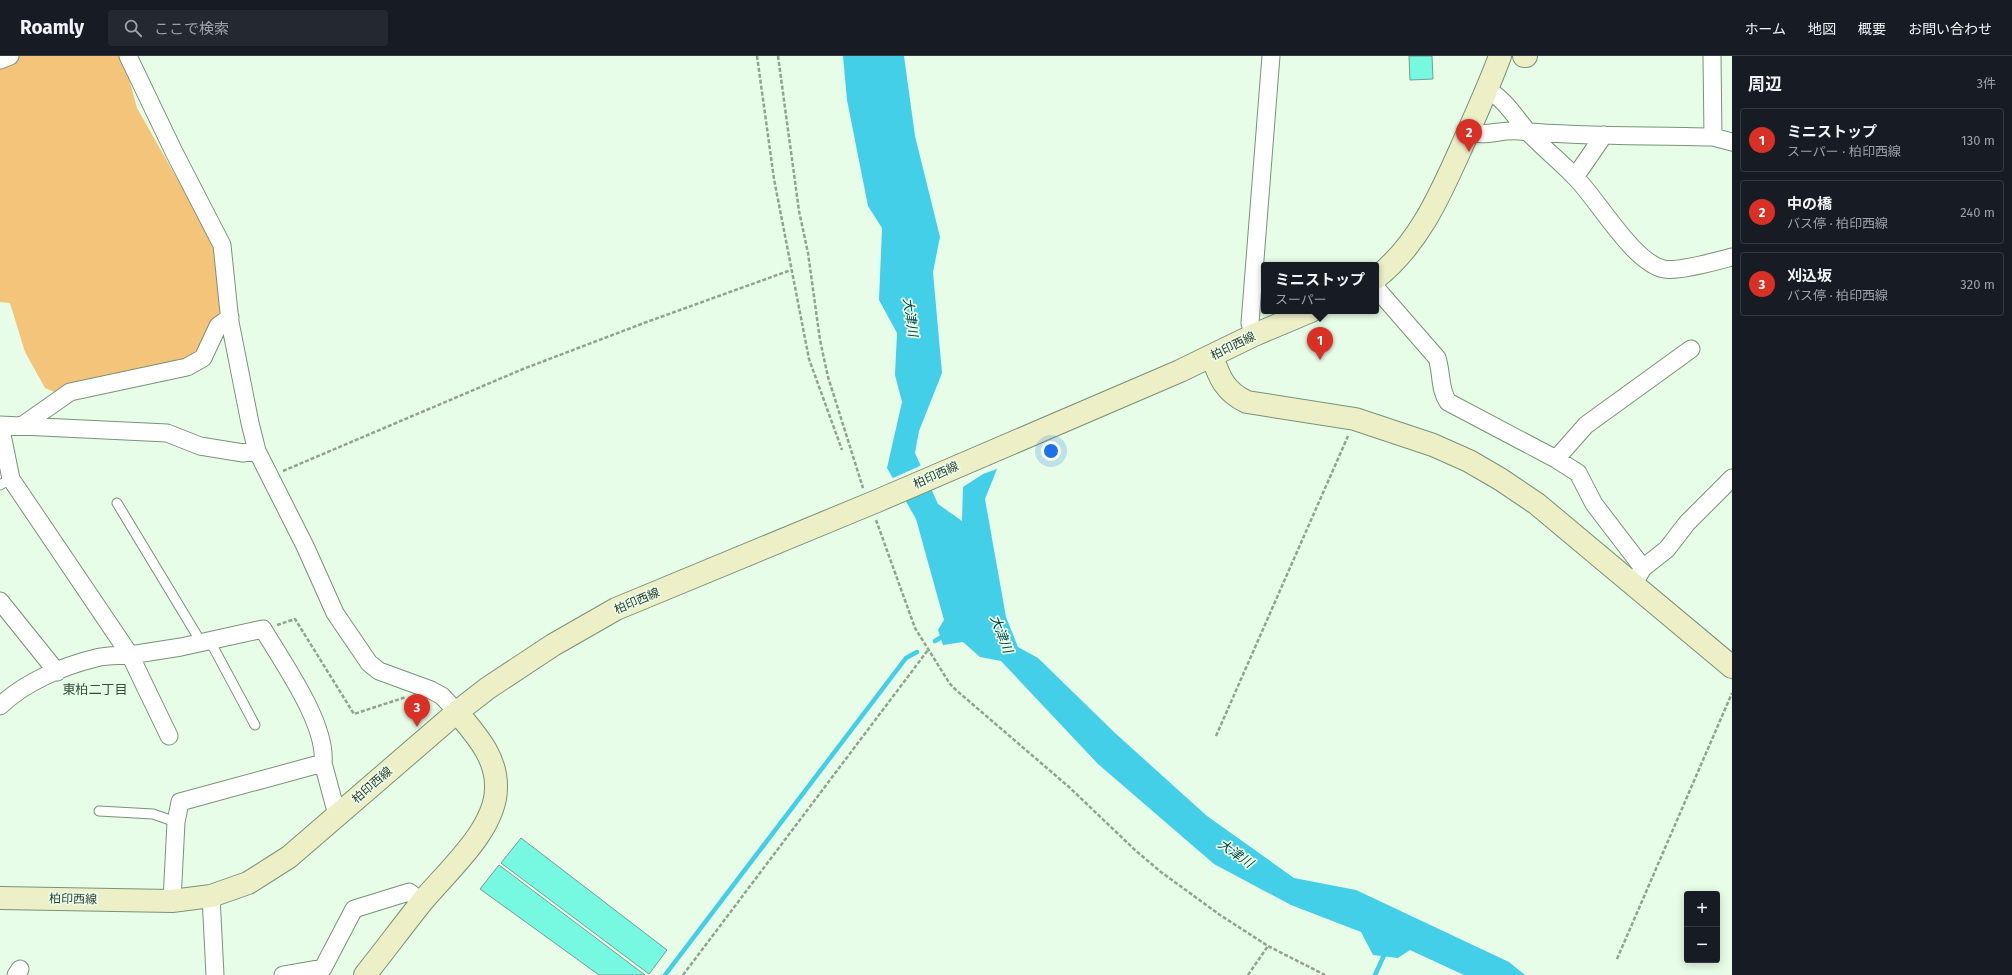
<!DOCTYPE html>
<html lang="ja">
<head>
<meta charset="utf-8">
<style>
  :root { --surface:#171b24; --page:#242831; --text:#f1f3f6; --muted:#9ea1a6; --line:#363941; --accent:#d93025 }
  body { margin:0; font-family:"Fira Sans","Noto Sans JP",sans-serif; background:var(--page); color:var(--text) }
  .controls { position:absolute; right:12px; bottom:12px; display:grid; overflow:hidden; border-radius:4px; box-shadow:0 2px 10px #0003 }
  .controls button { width:36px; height:36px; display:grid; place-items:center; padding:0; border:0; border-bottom:1px solid var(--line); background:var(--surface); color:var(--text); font:20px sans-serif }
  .you { position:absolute; left:1051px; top:395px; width:14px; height:14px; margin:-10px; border:3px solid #fff; border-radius:50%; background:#1a73e8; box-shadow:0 0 0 6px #1a73e833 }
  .badge { display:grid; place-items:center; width:26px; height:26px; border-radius:50%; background:var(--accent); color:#fff; font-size:13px; font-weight:700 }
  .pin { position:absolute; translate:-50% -33px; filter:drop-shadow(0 1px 2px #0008) }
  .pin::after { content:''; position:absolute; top:21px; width:14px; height:12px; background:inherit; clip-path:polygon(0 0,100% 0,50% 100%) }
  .popup { position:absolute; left:1261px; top:206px; width:118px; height:52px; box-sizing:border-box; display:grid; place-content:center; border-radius:4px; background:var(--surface); filter:drop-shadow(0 1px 3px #0005); font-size:13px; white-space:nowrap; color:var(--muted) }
  .popup b { font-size:15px; color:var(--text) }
  .popup::after { content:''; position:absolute; left:50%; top:100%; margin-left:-8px; border:8px solid transparent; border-top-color:var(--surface) }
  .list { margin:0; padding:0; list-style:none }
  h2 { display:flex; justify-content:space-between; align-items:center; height:52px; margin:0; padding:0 16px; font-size:17px }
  h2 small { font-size:13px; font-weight:400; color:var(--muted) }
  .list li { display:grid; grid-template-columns:26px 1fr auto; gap:12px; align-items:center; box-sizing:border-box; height:64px; margin:0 8px 8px; padding:0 8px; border:1px solid var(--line); border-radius:4px }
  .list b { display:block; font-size:15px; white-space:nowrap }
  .list p { margin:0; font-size:13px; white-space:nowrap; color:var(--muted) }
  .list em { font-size:13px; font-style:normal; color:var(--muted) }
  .icon { flex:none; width:22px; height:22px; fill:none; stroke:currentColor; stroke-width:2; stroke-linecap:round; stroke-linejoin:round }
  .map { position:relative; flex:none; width:1732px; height:919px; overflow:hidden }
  header { display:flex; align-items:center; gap:24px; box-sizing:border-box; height:56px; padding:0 20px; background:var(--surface); border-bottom:1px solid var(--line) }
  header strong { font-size:19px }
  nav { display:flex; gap:22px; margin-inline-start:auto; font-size:14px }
  .search { width:280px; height:36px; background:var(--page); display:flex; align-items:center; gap:10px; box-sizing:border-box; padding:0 14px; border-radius:4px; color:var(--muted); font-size:15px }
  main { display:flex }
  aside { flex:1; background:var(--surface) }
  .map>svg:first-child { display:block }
</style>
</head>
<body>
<header>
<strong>Roamly</strong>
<div class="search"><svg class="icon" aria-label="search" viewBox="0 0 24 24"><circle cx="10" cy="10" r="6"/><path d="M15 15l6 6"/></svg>ここで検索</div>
<nav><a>ホーム</a><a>地図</a><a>概要</a><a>お問い合わせ</a></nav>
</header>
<main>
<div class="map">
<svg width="1732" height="919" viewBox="0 0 1732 919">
  <rect width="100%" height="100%" fill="#e7fde7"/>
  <path fill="#f3c479" d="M18 0H123L137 52 214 188 224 259 201 295 166 319 70 343 45 332 25 296 10 247 0 246V8Z"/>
  <path fill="#44cfe9" d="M843 0H904L915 80 940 181 933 216 942 317 919 375 915 397 938 448 962 465 963 431 983 418 997 413 985 443 1006 561 1018 591 1038 602 1115 677 1207 760 1294 822 1356 834 1509 906 1525 919H1464L1410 894 1398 902 1373 899 1361 876 1291 849 1214 808 1098 708 1001 605 980 601 963 586 943 589 938 574 944 564 916 463 887 412 902 346 895 319 897 277 879 244 882 172 868 150 847 44Z"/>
  <path fill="#e7fde7" d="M922 409 932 430 902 443 891 423Z"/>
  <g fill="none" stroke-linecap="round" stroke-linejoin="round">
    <path stroke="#44cfe9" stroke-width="4.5" d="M935 585 945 579
      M665 919 906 602 917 596
      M1375 919 1386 895"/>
  </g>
  <path fill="#77f8e0" stroke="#759e95" d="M1409 0H1432L1433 23 1410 24Z
    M521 782 667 894 649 918 501 807Z
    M499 809 645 919H599L480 833Z"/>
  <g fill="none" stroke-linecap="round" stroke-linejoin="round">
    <g stroke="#799279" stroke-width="11">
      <path id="lane" d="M0 429 11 423
        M117 447 201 586
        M210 585 255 669
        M99 755 153 758 176 766"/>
    </g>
    <g stroke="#799279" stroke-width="19">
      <path id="street" d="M128 0 174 96 222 189 230 266 250 367 257 395 305 490 335 557 369 607 379 615 431 634 442 640 457 656
        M1712 0 1713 81 1732 86
        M0 4 10 0
        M1486 33C1504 42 1515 61 1528 76 1543 92 1560 105 1574 120 1597 142 1633 207 1664 213 1678 216 1717 205 1732 201
        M1468 75C1484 82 1501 73 1519 75 1583 81 1648 79 1713 81
        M1575 121 1604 79
        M1376 232 1437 302C1442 316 1439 333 1448 346L1556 403 1578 417 1594 448 1643 512
        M1254 279 1250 267 1271 0
        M0 369 167 377 200 390 243 397 257 395
        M23 369 70 336 187 311 203 302 218 270 230 261
        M1556 403 1586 369 1691 293
        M1637 522 1643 512 1667 493 1687 467 1732 422
        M0 545 57 616
        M0 650C25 626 63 610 96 602 107 599 120 600 130 599L11 423 0 369
        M169 680 130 599 181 591 263 573C283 607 327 668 323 707L337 759
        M211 840 215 919
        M172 845 176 766 180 746 323 707
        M16 919 20 913
        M283 919 323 912 354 853 409 836 422 846"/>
    </g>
    <g stroke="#799279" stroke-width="24">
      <path id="secondary" d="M1524 0H1526
        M1376 222C1419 188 1440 139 1462 90 1475 60 1489 30 1500 0
        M1212 300C1219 321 1225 336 1247 346L1355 363 1433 389 1469 405 1500 423 1537 448 1732 611
        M0 842 172 845 211 840 248 827 289 801 457 656 488 632 553 589 616 553 877 445 1180 315 1254 279 1311 255
        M365 919C384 895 402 871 421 847 446 816 496 774 496 732 497 701 476 679 457 656"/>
    </g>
    <path stroke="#92a392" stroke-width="2.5" stroke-dasharray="4 2" stroke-linecap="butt" d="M757 0 774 123 809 303 842 394
      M778 0 799 155 808 197 820 284 828 321 863 432
      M283 415 523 313 644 267 791 214
      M876 464 915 572 950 628 956 634 1069 731 1135 794 1161 816 1220 859 1268 890 1325 919
      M277 569 295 563 354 658 406 641
      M1216 680 1348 380
      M1617 903 1732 637
      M683 919 928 594
      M1248 919 1268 890"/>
    <use href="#lane" stroke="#fff" stroke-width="9"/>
    <use href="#street" stroke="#fff" stroke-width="17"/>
    <use href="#secondary" stroke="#edefc7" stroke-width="22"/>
  </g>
  <g text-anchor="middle" stroke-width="3.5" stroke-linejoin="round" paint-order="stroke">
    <g font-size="12" fill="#343f34" stroke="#e7fde7">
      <text transform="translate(1233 290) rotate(-26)" y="4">柏印西線</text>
      <text transform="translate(936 419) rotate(-24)" y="4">柏印西線</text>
      <text transform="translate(637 545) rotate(-23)" y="4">柏印西線</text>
      <text transform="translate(372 729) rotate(-41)" y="4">柏印西線</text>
      <text transform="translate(73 843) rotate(1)" y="4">柏印西線</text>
    </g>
    <g font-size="13" font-style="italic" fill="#03434e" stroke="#e7fde7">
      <text transform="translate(911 261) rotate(82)" y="5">大津川</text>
      <text transform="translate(1002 578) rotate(69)" y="5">大津川</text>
      <text transform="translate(1236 797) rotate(35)" y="5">大津川</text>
    </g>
    <g font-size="13" fill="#354c36" stroke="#e7fde7">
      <text x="95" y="638">東柏二丁目</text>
    </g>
  </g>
</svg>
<div class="controls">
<button>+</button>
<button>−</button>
</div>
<div class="you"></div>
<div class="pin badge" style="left:1320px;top:304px">1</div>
<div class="popup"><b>ミニストップ</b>スーパー</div>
<div class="pin badge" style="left:1469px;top:96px">2</div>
<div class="pin badge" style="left:417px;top:671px">3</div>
</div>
<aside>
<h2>周辺<small>3件</small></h2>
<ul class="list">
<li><span class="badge">1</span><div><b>ミニストップ</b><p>スーパー · 柏印西線</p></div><em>130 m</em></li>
<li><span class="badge">2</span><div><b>中の橋</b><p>バス停 · 柏印西線</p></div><em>240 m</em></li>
<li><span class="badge">3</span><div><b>刈込坂</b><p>バス停 · 柏印西線</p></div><em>320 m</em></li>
</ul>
</aside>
</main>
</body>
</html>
